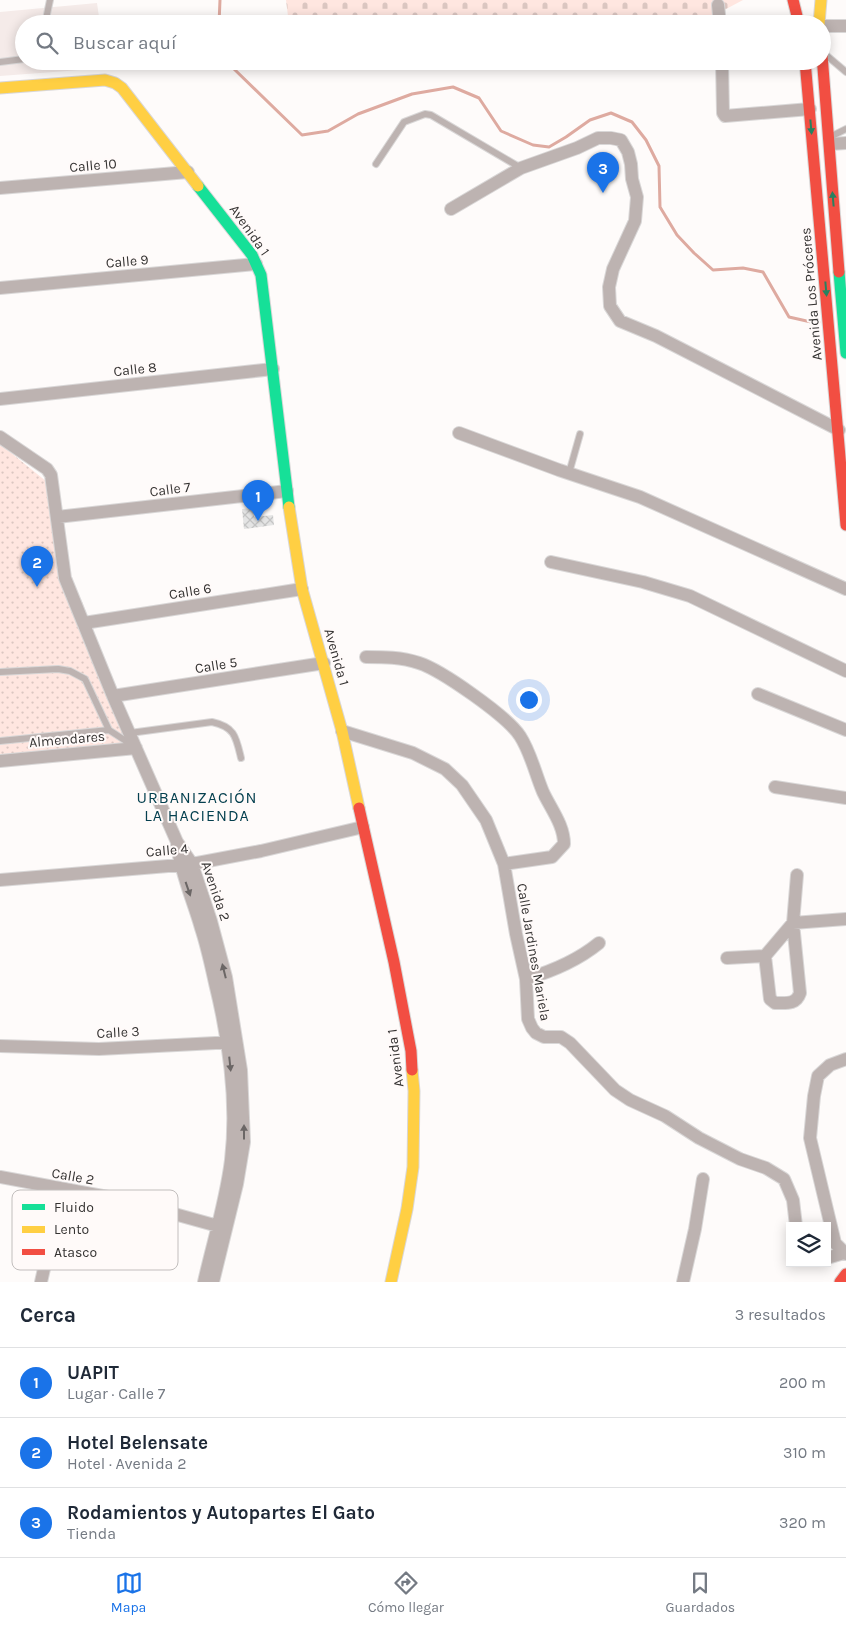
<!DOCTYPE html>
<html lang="es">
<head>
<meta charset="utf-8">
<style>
  :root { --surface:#fff; --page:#f6f6f7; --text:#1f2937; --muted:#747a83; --line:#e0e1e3; --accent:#1a73e8 }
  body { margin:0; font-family:Karla,sans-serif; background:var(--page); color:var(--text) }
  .controls { position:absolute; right:15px; bottom:15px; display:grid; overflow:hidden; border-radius:0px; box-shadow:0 2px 12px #0003 }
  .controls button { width:45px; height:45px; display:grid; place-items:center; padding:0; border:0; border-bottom:1px solid var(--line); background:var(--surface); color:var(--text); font:25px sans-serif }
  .you { position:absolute; left:528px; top:699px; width:18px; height:18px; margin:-12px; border:4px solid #fff; border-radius:50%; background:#1a73e8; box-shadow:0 0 0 8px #1a73e833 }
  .badge { display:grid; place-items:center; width:32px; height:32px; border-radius:50%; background:var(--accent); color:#fff; font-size:16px; font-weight:700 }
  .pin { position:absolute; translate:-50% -41px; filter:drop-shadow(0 1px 2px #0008) }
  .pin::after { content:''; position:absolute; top:26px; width:18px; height:15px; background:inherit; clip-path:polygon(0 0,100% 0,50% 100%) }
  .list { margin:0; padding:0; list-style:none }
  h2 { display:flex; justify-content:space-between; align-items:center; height:65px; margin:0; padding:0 20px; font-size:21px }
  h2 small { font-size:16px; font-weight:400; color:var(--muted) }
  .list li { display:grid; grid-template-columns:32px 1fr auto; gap:15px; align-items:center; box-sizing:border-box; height:70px; padding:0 20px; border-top:1px solid var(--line) }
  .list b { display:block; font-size:19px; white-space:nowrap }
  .list p { margin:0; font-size:16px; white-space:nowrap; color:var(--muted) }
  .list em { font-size:16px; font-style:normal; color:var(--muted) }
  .icon { flex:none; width:28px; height:28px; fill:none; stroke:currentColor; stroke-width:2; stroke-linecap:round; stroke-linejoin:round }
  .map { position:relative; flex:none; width:846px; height:1282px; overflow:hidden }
  .search { position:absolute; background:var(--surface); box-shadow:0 2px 12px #0003; left:15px; right:15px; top:15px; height:55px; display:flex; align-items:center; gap:12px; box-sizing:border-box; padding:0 18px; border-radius:28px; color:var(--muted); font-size:19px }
  .sheet { height:275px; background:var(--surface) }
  nav { display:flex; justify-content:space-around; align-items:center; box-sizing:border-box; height:70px; border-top:1px solid var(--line); background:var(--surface); font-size:14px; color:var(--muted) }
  nav a { display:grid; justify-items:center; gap:2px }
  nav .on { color:var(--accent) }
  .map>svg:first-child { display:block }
</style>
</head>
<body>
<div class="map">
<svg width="846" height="1282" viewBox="0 0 846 1282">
  <defs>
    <pattern id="green-dots" width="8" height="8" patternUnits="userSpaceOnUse" patternTransform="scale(1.25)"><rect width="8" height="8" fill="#ffe6e0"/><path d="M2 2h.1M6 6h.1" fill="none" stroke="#dbc6c1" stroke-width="1.8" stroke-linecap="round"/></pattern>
    <pattern id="cemetery-stones" width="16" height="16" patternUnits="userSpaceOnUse" patternTransform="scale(1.25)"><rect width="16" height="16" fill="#ffe6e0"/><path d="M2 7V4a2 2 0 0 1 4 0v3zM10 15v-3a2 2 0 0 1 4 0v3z" fill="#dbc6c1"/></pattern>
    <pattern id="building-cross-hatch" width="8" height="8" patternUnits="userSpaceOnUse" patternTransform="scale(1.25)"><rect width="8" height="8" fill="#e4e4e4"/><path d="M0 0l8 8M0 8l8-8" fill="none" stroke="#c4c4c4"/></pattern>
  </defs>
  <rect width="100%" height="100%" fill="#fefbfa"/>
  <path fill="#f5ebe9" d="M97 3 100 24H24V61H106L107 68 0 76V12Z"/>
  <path fill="url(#green-dots)" d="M0 444 52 486 66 572 82 602 114 685 136 732 123 744 0 756Z"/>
  <path fill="url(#cemetery-stones)" d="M286 0H743L698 24H289Z"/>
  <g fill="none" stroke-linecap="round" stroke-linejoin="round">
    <path stroke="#deaaa0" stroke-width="3" d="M219 24 220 0
      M230 61 233 68 302 135 328 131 358 114 412 94 453 87 479 98 501 131 533 145 549 147 566 137 590 120 611 113 632 122 646 140 659 166 660 207 677 235 694 253 713 270 743 268 763 272 789 317 811 322H819"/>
  </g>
  <path fill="url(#building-cross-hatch)" d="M253 508 254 517 273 515 274 525 244 529 242 509Z"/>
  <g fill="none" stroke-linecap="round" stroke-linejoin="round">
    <g stroke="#d9d7d7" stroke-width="8">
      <path id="lane" d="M46 24V19L50 0
        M826 55 846 72
        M0 62 24 59
        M832 136 846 129
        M376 164 404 122 425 114 431 115 521 168
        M569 473 580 434
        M0 672 58 669 70 671 85 679 109 730 132 745
        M130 733 212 722C235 727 236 737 241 758
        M0 741 109 730"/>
    </g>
    <g stroke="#d9d7d7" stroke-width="14">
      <path id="street" d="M718 5 720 24
        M822 26H846
        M722 61 723 113 725 116 810 109
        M830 144 846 143
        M0 188 188 172
        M451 209 521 168 577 148 598 138H611L621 140 628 152 631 164 632 179 637 197 635 221 613 269 609 287 610 306 620 321 656 336 839 430
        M0 288 256 264
        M0 399 273 369
        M459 433 559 470 640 497 846 589
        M0 437 47 469 51 475 65 578 113 696 177 842 192 864 211 921 226 977 241 1070 244 1142 237 1184 213 1282
        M57 517 287 491
        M551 562 643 582 690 596 846 671
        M84 623 302 589
        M366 657C384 657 401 657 419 663 441 670 507 716 520 736 531 753 535 773 543 792 551 809 564 825 564 844L552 857 504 864
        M758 694 846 730
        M113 696 324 663
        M342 731 413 753 445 769 462 785 486 820 504 864 516 934 526 979 528 1019 532 1028 536 1033 544 1037H561L570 1043 615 1090 630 1100 665 1116 699 1138 740 1159 766 1168 784 1179 793 1200 796 1226
        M0 761 136 748
        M775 787 846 798
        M177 845C181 874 193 900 201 928 207 946 211 965 215 983 229 1040 238 1101 231 1160 226 1201 213 1242 204 1282
        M0 880 192 864 261 851 363 827
        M765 956 793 923 797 875
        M727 958 765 956 770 999 775 1003C786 1003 796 1005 800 993L793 923 846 919
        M526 979C553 971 577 961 599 943
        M0 1046 99 1049 235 1042
        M846 1059 830 1065 818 1076 814 1096 810 1138 835 1243 846 1254
        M0 1177 124 1200 225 1228
        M827 1258 844 1253
        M41 1282 62 1189
        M683 1282 695 1229 703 1179"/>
    </g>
    <g stroke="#d9d7d7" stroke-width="13">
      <path id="fast" d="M198 186 252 255 261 275 289 507
        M839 272 846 353"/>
    </g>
    <g stroke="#d9d7d7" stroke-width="13">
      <path id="slow" d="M819 24 821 0
        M0 88 105 80 115 83 122 88 198 186
        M289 507 302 589 342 731 359 808
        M391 1282 407 1209 413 1167 414 1091 412 1070"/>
    </g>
    <g stroke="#d9d7d7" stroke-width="13">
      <path id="jam" d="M793 0 799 24
        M822 55 839 272
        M805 61 846 525
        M359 808 394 962 411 1051 412 1070
        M840 1282 846 1274"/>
    </g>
    <use href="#lane" stroke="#bdb3b1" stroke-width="6"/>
    <use href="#street" stroke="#bdb3b1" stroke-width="12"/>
    <use href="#fast" stroke="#16e098" stroke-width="11"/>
    <use href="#slow" stroke="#ffcf43" stroke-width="11"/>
    <use href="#jam" stroke="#f24e42" stroke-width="11"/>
  </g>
  <defs><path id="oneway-solid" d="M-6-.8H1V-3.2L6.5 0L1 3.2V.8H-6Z" transform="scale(1.25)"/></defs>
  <g fill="#278160">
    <use href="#oneway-solid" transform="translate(811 127) rotate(85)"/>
    <use href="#oneway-solid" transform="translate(833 199) rotate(-95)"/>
    <use href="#oneway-solid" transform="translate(826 289) rotate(85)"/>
  </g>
  <g fill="#6b6665">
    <use href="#oneway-solid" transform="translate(188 889) rotate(71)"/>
    <use href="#oneway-solid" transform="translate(224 971) rotate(-104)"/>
    <use href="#oneway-solid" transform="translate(230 1064) rotate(84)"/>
    <use href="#oneway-solid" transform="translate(244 1132) rotate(-90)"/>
  </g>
  <g text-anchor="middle" stroke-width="4" stroke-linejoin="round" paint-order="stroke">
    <g font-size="14" fill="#353332" stroke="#fffaf9">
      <text transform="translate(93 165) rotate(-5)" y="5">Calle 10</text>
      <text transform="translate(250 230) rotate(55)" y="5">Avenida 1</text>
      <text transform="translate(127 261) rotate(-5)" y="5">Calle 9</text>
      <text transform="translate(811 294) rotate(-95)" y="5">Avenida Los Próceres</text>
      <text transform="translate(135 369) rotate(-6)" y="5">Calle 8</text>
      <text transform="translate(170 489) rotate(-7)" y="5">Calle 7</text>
      <text transform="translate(190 591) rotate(-9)" y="5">Calle 6</text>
      <text transform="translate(337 657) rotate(74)" y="5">Avenida 1</text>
      <text transform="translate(216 665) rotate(-9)" y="5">Calle 5</text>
      <text transform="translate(67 739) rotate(-5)" y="5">Almendares</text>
      <text transform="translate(167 850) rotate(-5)" y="5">Calle 4</text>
      <text transform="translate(216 891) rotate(71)" y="5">Avenida 2</text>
      <text transform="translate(534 952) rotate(80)" y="5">Calle Jardines Mariela</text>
      <text transform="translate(118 1032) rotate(-3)" y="5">Calle 3</text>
      <text transform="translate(395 1058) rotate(-97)" y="5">Avenida 1</text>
      <text transform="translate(73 1176) rotate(10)" y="5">Calle 2</text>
    </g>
    <g font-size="16" letter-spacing="1" fill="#05404f" stroke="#fffaf9">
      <text x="197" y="803">URBANIZACIÓN<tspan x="197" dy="18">LA HACIENDA</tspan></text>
    </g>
  </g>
  <rect x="12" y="1190" width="166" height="80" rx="8" fill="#fffaf9" stroke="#c2bebd" stroke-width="1"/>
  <rect x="22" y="1204" width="23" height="6" fill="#16e098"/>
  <rect x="22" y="1226" width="23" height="7" fill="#ffcf43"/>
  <rect x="22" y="1249" width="23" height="6" fill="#f24e42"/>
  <g font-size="14" fill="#353332">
    <text x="54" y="1212">Fluido</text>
    <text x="54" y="1234">Lento</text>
    <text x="54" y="1257">Atasco</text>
  </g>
</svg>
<div class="controls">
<button><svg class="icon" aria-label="layers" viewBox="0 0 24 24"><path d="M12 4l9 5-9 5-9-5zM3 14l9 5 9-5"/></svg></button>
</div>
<div class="you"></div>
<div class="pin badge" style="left:258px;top:521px">1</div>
<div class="pin badge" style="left:37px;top:587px">2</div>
<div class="pin badge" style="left:603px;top:193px">3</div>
<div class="search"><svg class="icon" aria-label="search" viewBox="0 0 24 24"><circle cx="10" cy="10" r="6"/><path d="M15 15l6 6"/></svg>Buscar aquí</div>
</div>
<section class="sheet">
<h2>Cerca<small>3 resultados</small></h2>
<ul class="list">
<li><span class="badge">1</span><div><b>UAPIT</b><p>Lugar · Calle 7</p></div><em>200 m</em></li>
<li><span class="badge">2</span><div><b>Hotel Belensate</b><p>Hotel · Avenida 2</p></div><em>310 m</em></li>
<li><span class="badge">3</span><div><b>Rodamientos y Autopartes El Gato</b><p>Tienda</p></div><em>320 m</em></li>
</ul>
</section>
<nav>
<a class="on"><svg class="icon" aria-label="map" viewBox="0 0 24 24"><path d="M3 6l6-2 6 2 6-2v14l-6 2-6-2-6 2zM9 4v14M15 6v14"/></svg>Mapa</a>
<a><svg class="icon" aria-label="directions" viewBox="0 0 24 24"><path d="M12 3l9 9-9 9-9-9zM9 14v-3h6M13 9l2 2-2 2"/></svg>Cómo llegar</a>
<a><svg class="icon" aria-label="saved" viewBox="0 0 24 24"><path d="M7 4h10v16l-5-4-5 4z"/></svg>Guardados</a>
</nav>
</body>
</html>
